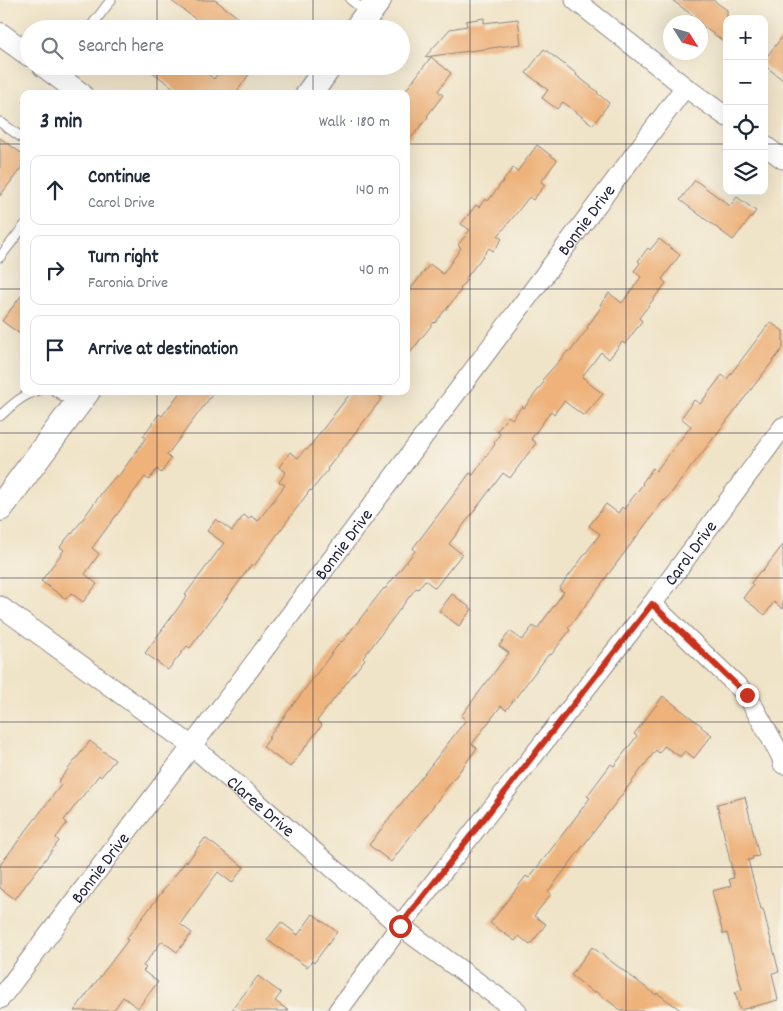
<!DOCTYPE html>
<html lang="en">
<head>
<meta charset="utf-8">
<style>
  :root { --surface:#fff; --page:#f2f2f3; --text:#1f2937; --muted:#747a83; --line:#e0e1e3 }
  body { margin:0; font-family:Dekko,sans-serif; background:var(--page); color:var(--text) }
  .controls { position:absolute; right:15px; top:15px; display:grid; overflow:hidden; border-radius:10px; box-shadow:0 5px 20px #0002 }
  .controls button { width:45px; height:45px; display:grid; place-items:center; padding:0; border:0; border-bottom:1px solid var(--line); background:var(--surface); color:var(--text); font:25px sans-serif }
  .compass { position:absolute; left:663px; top:15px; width:45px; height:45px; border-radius:50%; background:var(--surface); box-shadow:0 5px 20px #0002; rotate:127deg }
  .stop { position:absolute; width:15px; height:15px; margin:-11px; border:4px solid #c8321e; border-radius:50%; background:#fff }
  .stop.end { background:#c8321e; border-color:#fff; box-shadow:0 1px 5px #0008 }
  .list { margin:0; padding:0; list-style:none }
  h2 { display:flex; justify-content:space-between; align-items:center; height:65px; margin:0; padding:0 20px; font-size:21px }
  h2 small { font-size:16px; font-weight:400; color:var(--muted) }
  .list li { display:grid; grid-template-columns:32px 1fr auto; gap:15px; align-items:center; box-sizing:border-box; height:70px; margin:0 10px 10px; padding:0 10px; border:1px solid var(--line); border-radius:10px }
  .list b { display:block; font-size:19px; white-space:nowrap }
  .list p { margin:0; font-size:16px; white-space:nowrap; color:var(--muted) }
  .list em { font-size:16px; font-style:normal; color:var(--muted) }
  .icon { flex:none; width:28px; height:28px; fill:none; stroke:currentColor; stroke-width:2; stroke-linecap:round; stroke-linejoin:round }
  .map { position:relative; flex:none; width:783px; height:1011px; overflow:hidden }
  .search { position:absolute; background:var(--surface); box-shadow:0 5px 20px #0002; left:20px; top:20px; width:390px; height:55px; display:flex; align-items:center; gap:12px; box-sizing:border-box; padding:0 18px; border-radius:28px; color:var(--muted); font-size:19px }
  .panel { position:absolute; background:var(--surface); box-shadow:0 5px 20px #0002; left:20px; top:90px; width:390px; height:305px; border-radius:10px }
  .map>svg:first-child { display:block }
</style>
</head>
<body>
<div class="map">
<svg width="783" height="1011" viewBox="0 0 783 1011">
  <rect width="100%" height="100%" fill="#f7f3e8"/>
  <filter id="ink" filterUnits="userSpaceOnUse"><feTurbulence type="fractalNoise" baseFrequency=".02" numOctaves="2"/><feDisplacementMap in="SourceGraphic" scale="10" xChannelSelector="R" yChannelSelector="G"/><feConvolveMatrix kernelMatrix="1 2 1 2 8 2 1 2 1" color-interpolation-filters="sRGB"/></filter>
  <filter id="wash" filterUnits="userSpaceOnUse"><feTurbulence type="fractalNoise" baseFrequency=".0096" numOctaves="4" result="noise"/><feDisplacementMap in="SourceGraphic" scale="20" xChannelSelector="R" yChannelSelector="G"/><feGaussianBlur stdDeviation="1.12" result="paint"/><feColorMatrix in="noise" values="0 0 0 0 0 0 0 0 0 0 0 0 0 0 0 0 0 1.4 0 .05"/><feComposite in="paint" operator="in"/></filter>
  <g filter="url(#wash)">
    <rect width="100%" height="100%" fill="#f0e4c8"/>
    <g id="blocks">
      <path fill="#eeb27a" d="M170 0H215L239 18 231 29H209Z
        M672 0H713L727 10V44L700 24V22H698L691 17 692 15Z
        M484 18V23L518 19 521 44 425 57 450 29 467 26 466 21Z
        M783 36V80L764 65V60Z
        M544 49 577 74 576 75 598 92 597 93 609 103 593 125 563 102 557 109 542 98 548 90 526 73Z
        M431 57 451 73 438 91 443 95 427 116 428 117 406 144V90Z
        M144 66H197L214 79 224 66H255L235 94H182Z
        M0 138 24 155V164L0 196Z
        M537 145 557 160 541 182 545 185 533 200 529 197 515 215 498 236 502 239 493 251 489 248 466 278 467 279 460 289 461 290 445 311H444L435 323 434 322 406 358V295L430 264 443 274 461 248 458 245 470 230 461 224 476 205 479 207 485 199 488 201 513 168 517 172Z
        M695 180 730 206 737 197 756 211 733 240 680 200Z
        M659 239 680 255 662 279 666 283 639 318 642 321 625 344 622 342 609 359 601 352 582 377 587 380 586 381 603 394 584 416 564 401 554 414 551 411 531 439 536 443 527 455 510 478 503 473 449 544 462 554 435 588 425 580 418 589 416 588 363 658 365 659 317 721 322 725 290 767 263 747 270 738H268L341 641 342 642 384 588 385 589 415 551 413 548 470 473 473 475 495 444 494 443 500 434 497 431 508 416 512 419 522 406 524 408 544 382 542 380 568 351 570 352 588 328 587 327 602 306 600 305 609 293 622 303 641 277 634 271 640 263 638 261 648 248 650 250Z
        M24 292V337L2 321Z
        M770 322 783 331V348L665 501 664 500 601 584H602L568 628 570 630 551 655 549 654 506 710 501 706 472 744 477 748 391 862 369 845 466 720 461 716 509 653 499 646 510 631 522 640 533 626 537 629 564 592 559 589 600 534 589 526 606 504 618 513 622 507 624 509 643 484 642 483 653 468 656 471 691 426 681 418 694 400 700 404 722 375 727 379Z
        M181 391H215L167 455 171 459 161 473 157 469 149 480 145 477 92 548 99 554 85 574 97 584 83 602 71 593 66 599 41 581 64 550 60 547 71 533 72 534 103 491 116 476 118 477 146 438 143 436 159 414 162 416Z
        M352 391H373L382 398 327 469 328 470 311 491 310 490 254 566 252 564 190 648 187 646 168 670 145 653 187 596 185 595 224 543 207 531 216 519 232 531 244 515 249 519 251 516 258 521 285 485 279 482 286 472 279 467 290 452 298 458 305 449 307 450Z
        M783 545V609L774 602 765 615 743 598 753 585 751 583 760 571 762 572Z
        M452 594 472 609 459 626 439 611Z
        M663 696 702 726 701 727 712 735 694 758 685 751 681 756H679L664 746 659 753 656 750 548 892 551 894 534 916 546 924 530 945 519 936 515 941 490 923 526 876 529 878 569 826 590 798 587 796 611 764 614 766 637 736 634 734Z
        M90 741 115 760 101 777 99 775 64 820 67 823 56 838 59 841 15 899 0 888V865L61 785 58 782Z
        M745 797 759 856 752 857 753 859 748 860 761 909H763L779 972 772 973 778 1000 740 1010 735 992 742 990 727 933 723 934 712 891 731 886 729 879 734 878 717 804Z
        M205 838 244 867 232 883 218 872 180 924 192 933 177 952 162 941 143 966 146 968 143 971 158 982 138 1008 123 997 113 1011H74L128 940 126 939 186 861 187 862Z
        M313 914 337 932 314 963 312 961 307 967 267 940 281 922 298 935Z
        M592 947 656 995 657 993 682 1011H622L595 991 594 993 571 975Z
        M258 976 281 993 275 1001 289 1011H231Z"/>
    </g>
  </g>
  <g filter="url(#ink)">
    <use href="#blocks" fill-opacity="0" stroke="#898382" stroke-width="1"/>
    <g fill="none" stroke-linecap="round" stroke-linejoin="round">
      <g stroke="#898382" stroke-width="11">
        <path id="service" d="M351 0 366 12
          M89 29 111 0
          M0 122 24 139
          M0 257 24 226
          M55 391 74 403
          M0 416C11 406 22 395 37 391"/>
      </g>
      <g stroke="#898382" stroke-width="21">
        <g id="minor">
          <path d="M575 0 685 87 727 117"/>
          <path d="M764 145 783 159"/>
          <path d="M652 604 747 695 781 756 783 764"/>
          <path id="s1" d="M0 606 192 746 400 926 517 1011"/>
          <path id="s2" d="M0 999 192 746 685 87"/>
          <path id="s3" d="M338 1011 400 926 652 604 783 427"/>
        </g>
      </g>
      <g stroke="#898382" stroke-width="24">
        <path id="tertiary" d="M0 34 29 55
          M44 66 81 94"/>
      </g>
      <g stroke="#898382" stroke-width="28">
        <path id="secondary" d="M357 29 378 0
          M309 94 329 66
          M0 508 87 391"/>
      </g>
      <use href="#service" stroke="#fff" stroke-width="9"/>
      <use href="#minor" stroke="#fff" stroke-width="19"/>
      <use href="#tertiary" stroke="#fff" stroke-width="22"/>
      <use href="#secondary" stroke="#fff" stroke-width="26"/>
    </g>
  </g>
  <g fill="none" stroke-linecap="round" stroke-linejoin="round" filter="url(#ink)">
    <path stroke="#c8321e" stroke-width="6" d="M400 926 652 604 747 695"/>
  </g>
  <path fill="none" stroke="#22223b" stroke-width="1" stroke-opacity="0.55" d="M157 0V29M313 0V29M470 0V1011M626 0V1011M157 66V94M313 66V94M0 144H24M406 144H727M764 144H783M0 289H24M406 289H783M157 391V1011M313 391V1011M0 433H783M0 578H783M0 722H783M0 867H783"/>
  <g text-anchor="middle" stroke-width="4" stroke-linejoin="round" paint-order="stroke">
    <g font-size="18" fill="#22223b" stroke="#f7f3e8">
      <text dy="6" stroke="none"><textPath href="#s2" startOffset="975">Bonnie Drive</textPath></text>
      <text dy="6" stroke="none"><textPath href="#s2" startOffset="570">Bonnie Drive</textPath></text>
      <text dy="6" stroke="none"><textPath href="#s3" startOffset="578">Carol Drive</textPath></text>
      <text dy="6" stroke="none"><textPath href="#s1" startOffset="329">Claree Drive</textPath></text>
      <text dy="6" stroke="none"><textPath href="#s2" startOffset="165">Bonnie Drive</textPath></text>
    </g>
  </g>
</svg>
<div class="controls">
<button>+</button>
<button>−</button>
<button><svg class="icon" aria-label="locate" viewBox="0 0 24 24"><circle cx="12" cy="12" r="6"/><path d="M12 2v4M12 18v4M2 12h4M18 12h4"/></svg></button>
<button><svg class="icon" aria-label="layers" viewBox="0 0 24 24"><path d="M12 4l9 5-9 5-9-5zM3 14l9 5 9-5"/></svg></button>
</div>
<svg class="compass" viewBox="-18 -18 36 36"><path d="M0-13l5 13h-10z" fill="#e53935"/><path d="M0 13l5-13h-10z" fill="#747a83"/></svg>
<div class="stop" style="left:400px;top:926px"></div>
<div class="stop end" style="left:747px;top:695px"></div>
<div class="search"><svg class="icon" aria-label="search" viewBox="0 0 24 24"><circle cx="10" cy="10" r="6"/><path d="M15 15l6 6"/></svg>Search here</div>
<section class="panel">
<h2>3 min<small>Walk · 180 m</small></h2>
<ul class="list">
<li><svg class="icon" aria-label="ahead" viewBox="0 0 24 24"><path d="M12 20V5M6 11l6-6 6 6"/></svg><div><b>Continue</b><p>Carol Drive</p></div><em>140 m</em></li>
<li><svg class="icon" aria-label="right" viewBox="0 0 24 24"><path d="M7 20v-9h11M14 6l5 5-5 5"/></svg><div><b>Turn right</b><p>Faronia Drive</p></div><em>40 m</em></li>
<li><svg class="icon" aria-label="arrive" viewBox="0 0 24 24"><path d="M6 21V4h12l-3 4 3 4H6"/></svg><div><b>Arrive at destination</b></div></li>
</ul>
</section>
</div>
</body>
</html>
